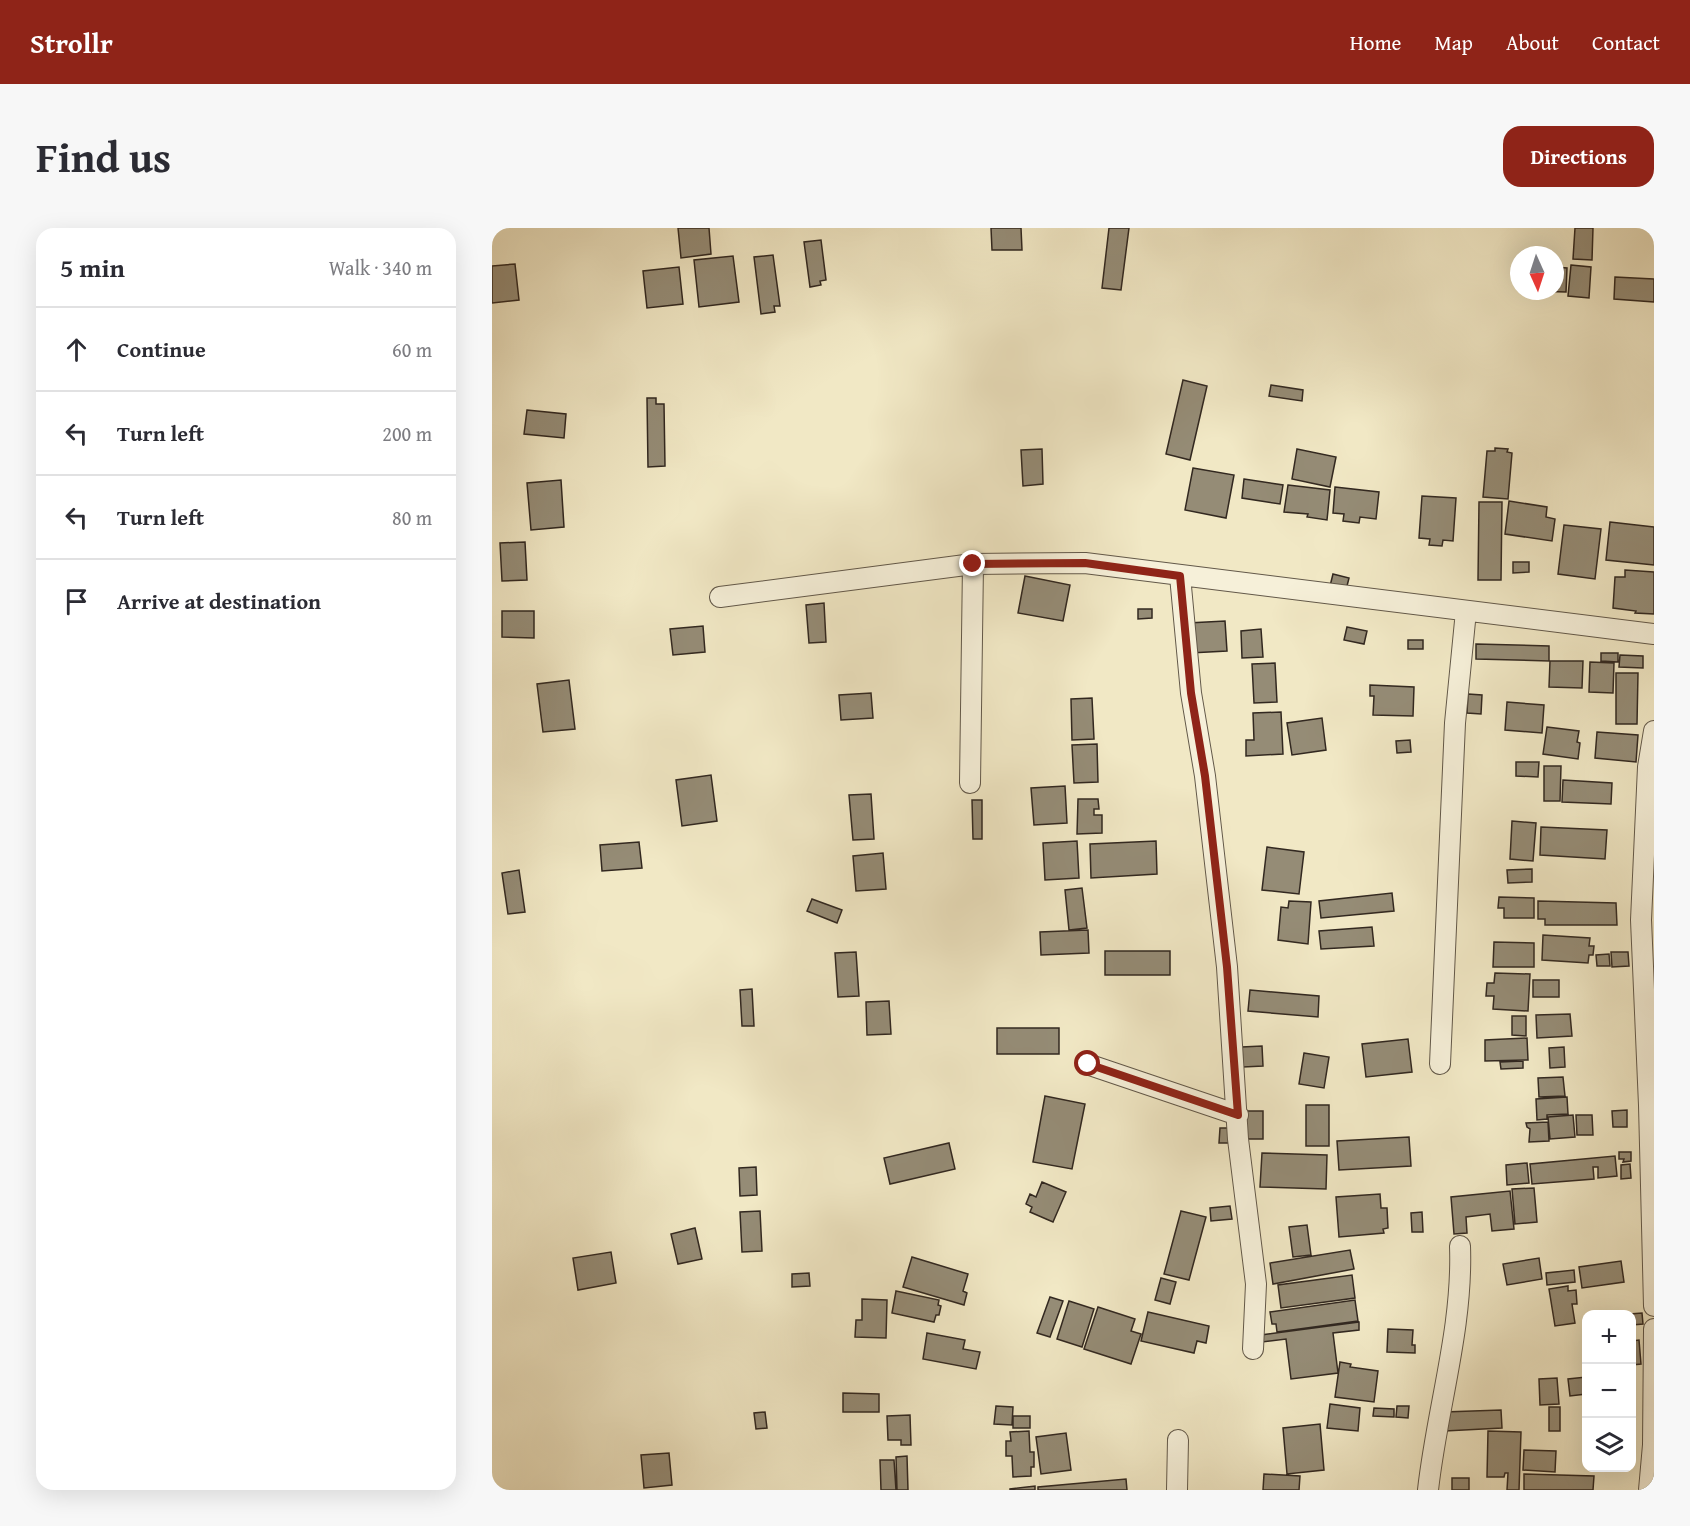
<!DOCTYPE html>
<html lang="en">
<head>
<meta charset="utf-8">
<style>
  :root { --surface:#fff; --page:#f7f7f7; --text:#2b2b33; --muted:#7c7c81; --line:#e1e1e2; --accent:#8f2418 }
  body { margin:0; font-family:"Gentium Book Plus",serif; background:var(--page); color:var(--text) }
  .controls { position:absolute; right:18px; bottom:18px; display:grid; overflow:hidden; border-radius:12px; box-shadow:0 6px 24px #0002 }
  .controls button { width:54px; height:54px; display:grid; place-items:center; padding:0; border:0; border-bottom:2px solid var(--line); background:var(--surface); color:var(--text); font:30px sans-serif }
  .compass { position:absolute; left:1018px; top:18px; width:54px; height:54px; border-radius:50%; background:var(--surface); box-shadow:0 6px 24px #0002; rotate:177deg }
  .stop { position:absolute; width:18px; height:18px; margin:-14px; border:4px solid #8f2418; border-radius:50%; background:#fff }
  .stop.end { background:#8f2418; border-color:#fff; box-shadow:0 2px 6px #0008 }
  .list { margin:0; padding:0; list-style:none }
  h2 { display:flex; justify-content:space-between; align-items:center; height:78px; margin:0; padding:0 24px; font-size:26px }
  h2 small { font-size:20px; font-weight:400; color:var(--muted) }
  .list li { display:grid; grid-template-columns:39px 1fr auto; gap:18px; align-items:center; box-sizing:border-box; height:84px; padding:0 24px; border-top:2px solid var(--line) }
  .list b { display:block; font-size:22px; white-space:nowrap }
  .list em { font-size:20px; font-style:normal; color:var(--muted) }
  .icon { flex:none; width:33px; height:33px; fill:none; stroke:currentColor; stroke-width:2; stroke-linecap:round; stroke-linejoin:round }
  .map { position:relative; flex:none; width:1162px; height:1262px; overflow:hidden; border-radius:18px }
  header { display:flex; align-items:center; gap:36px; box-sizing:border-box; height:84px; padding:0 30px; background:var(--accent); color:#fff }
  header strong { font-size:28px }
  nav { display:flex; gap:33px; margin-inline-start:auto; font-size:21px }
  .intro { display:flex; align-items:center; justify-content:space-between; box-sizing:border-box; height:144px; padding:0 36px }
  h1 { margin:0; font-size:42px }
  .button { padding:15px 27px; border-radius:18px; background:var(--accent); color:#fff; font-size:21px; font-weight:700 }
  main { display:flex; gap:36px; padding:0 36px }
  aside { flex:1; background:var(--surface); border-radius:18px; box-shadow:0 6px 24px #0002 }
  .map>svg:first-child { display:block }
</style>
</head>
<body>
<header>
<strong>Strollr</strong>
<nav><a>Home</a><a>Map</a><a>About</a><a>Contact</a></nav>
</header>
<div class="intro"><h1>Find us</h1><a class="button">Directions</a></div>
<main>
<aside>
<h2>5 min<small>Walk · 340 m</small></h2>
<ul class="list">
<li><svg class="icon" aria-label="ahead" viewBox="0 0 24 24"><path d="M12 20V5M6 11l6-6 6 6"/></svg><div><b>Continue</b></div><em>60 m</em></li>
<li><svg class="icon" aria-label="left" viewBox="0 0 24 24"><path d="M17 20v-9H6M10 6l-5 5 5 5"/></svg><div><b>Turn left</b></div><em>200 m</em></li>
<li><svg class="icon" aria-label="left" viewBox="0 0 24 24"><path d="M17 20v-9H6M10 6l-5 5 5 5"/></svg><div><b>Turn left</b></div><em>80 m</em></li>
<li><svg class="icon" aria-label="arrive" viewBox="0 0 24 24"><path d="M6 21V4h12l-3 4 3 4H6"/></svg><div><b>Arrive at destination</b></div></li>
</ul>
</aside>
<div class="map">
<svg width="1162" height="1262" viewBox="0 0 1162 1262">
  <rect width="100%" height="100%" fill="#f1e8c5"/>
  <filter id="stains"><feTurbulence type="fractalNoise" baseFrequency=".00333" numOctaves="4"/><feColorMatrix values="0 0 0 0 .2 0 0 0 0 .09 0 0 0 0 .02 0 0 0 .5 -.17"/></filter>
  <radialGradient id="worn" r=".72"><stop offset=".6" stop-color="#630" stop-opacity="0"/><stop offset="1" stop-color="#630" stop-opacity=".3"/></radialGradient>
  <path fill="#958c76" stroke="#322820" stroke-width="1.5" d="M186 0H217L219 26 189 30Z
    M499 0H529L530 22H500Z
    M617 0H637L629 62 610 60Z
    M1083 0H1101L1100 32 1081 31Z
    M329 12 334 52 328 53 329 57 318 59 312 14Z
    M281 27 288 78H282L283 84 269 86 262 29Z
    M241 28 247 74 207 79 202 32Z
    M23 36 27 72 0 75V38Z
    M1079 37 1099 39 1097 70 1076 68Z
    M187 39 191 76 155 80 151 43Z
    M1063 39 1075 40 1074 64 1040 63H1063Z
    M1123 49 1162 51V74L1122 71Z
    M691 152 715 158 698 232 674 226Z
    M779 157 811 162 810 173 777 168Z
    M155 170H164V176H172L173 238 156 239Z
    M35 182 74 186 72 210 32 206Z
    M1003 220 1016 221 1015 224 1020 225 1016 271 991 269 995 223H1003Z
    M550 221 551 256 531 258 529 222Z
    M805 221 844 229 838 259 800 251Z
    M701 240 742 247 734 290 693 282Z
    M752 251 791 257 788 276 750 270Z
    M69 252 72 299 39 302 35 255Z
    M796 257 838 262 835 292 815 289 816 286 792 284Z
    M843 259 887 264 884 291 868 289 867 295 851 293 852 286 841 285Z
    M930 268 964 270 961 313 951 312 950 318 937 317 938 311 927 310Z
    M1017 273 1055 279 1054 289 1063 291 1060 313 1013 306Z
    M987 274H1010L1009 352H986Z
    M1118 294 1162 299V337L1114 332Z
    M1072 297 1109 301 1103 351 1066 346Z
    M33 314 35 352 10 353 8 315Z
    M1021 334H1037V344L1021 345Z
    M1133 342 1162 344V386L1143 385 1144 383 1121 380 1123 349H1133Z
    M841 346 857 350 854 362 838 358Z
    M533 348 578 357 571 393 526 385Z
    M332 375 334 414 317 415 314 377Z
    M646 381H660V390L646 391Z
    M10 383H42V410L10 409Z
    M733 393 735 423 698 425 696 395Z
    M211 398 213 424 181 427 178 401Z
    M855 399 875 403 872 416 852 412Z
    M769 401 771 429 750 430 749 403Z
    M916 412H931V421H916Z
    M984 416 1057 418V433L984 431Z
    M1109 425H1126V434L1109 433Z
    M1128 427 1151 428V440L1127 439Z
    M1058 433H1091L1090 460 1057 459Z
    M1098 434 1122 435 1121 465 1097 464Z
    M783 435 785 474 762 475 760 436Z
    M1124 445H1146L1145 496H1124Z
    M77 452 83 501 51 504 45 456Z
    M878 457 922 459 921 488 881 487 882 468H878Z
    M379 465 381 490 349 492 347 467Z
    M976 466 990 467 989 486 975 485Z
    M600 470 602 511 580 512 579 471Z
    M1015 474 1052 477 1050 505 1013 502Z
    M789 484 791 526 754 528V512H762L761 485Z
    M830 490 834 522 800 527 795 495Z
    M1055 499 1087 503 1085 514 1088 515 1086 531 1051 526Z
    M1105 504 1146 507 1144 534 1103 530Z
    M918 512 919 524 905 525 904 513Z
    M605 516 606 554 582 555 580 517Z
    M1024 534H1047L1046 549 1024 548Z
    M1052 538H1069L1068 573H1052Z
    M219 547 225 593 190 598 184 552Z
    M1071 552 1120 555 1119 576 1070 574Z
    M573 558 575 595 542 597 539 560Z
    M379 566 382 611 361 612 357 567Z
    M586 571H606L607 581H602V587H610V605L585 606Z
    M480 572H490V611H481Z
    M1020 593 1044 595 1041 633 1018 631Z
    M1049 599 1115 602 1113 631 1048 627Z
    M585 613 587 650 553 652 551 615Z
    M664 613 665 646 599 650 598 616Z
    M147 614 150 640 110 643 108 617Z
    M775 619 812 624 807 666 770 662Z
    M391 625 394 661 364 663 361 628Z
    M1040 641V654L1016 655 1015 642Z
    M27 642 33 684 16 686 10 645Z
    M590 660 595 700 577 702 573 662Z
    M900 665 902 683 829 690 827 673Z
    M1007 669 1042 670V690H1012V680H1006Z
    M320 671 350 682 345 695 315 683Z
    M797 673 819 674 816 716 786 712 789 679 796 680Z
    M1046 673 1124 675 1125 697H1053V691H1046Z
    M880 699 882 718 829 721 827 703Z
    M596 702 597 725 549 727 548 704Z
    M1051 707 1098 710 1097 718H1102L1101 727H1097L1096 735 1050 732Z
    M1002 714 1042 715V739H1001Z
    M613 723H678V747H613Z
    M364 724 367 768 346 769 343 725Z
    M1119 724H1136L1137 738 1120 739Z
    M1117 726 1118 738H1105L1104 727Z
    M1003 745 1038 746 1036 783 1001 781 1002 768H994L995 755H1002Z
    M1041 752H1067V769H1041Z
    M260 761 262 798H250L248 762Z
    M758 762 827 768 826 789 756 783Z
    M397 773 399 806 375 807 374 774Z
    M1078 786 1080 808 1045 810 1044 787Z
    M1020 788H1034V808L1020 807Z
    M505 800H567V826H505Z
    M1035 810 1036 832 993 833V812Z
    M916 811 920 844 874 849 870 816Z
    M770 818 771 838 751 839 750 819Z
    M1072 819 1073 839 1058 840 1057 820Z
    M812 825 837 829 832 860 807 856Z
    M1031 833V840L1009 841 1008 834Z
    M1071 849 1073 868 1047 869 1046 850Z
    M553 868 593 876 580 941 541 934Z
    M1075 869 1076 886 1055 887V891L1045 892 1044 871Z
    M814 877H837V918H814Z
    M1135 882V899H1121L1120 883Z
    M752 883H771V911H753Z
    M1081 887 1083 909 1058 911 1056 889Z
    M1084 887H1100L1101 907H1085Z
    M1056 894 1057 913 1037 914 1038 901 1035 899 1034 895Z
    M728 900H740V915H727Z
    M917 909 919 938 847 942 845 913Z
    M457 915 463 941 398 956 392 930Z
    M1127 924H1139V933L1131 934 1132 931H1127Z
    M770 925 835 927 834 961 768 959Z
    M1123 928 1125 948 1106 950V939H1101L1102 951 1040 956 1038 936Z
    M1035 935 1037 955 1015 957 1014 937Z
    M1138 936 1139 950 1129 951V937Z
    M264 939 265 967 248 968 247 940Z
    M550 954 574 964 561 994 538 984 540 979 534 976 538 966 544 969Z
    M1042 960 1045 994 1023 996 1020 961Z
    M1018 963 1022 1001 1000 1003 998 986 974 989 975 1005 962 1006 959 969Z
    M888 966 889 980H895L896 1000 891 1001 892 1005 847 1009 844 969Z
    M738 978 740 991 719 993 718 980Z
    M268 983 270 1023 250 1024 248 984Z
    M689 983 714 989 697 1052 672 1046Z
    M930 984 931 1004H920L919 985Z
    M815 997 819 1027 801 1029 797 999Z
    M203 1000 210 1031 186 1036 179 1006Z
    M858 1022 862 1041 781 1056 778 1035Z
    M119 1024 124 1055 86 1062 81 1030Z
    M420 1029 476 1046 471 1063 475 1065 472 1077 411 1059Z
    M1047 1030 1050 1051 1015 1057 1011 1036Z
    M1129 1033 1132 1054 1090 1060 1087 1039Z
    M1082 1042 1083 1054 1055 1057 1054 1045Z
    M317 1045 318 1058 300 1059V1046Z
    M860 1047 863 1070 789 1080 786 1057Z
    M669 1050 684 1054 678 1076 663 1072Z
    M1076 1058V1063L1084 1062 1085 1076H1080L1083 1095 1063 1098 1057 1061Z
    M404 1063 447 1072 446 1077 449 1078 447 1087H444L442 1094 400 1085Z
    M558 1069 571 1073 558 1109 545 1105Z
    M370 1071 395 1072 394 1110 363 1109 364 1092H370Z
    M863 1072 866 1093 785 1104 784 1096H780L778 1084Z
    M577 1073 602 1081 590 1119 565 1111Z
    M606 1079 643 1091 639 1103 649 1106 639 1136 592 1121Z
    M656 1084 717 1098 714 1115 705 1113 702 1125 649 1113Z
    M1150 1085 1151 1096 1140 1097 1138 1086Z
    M867 1094V1102L841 1105 846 1145 799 1151 794 1111 770 1114 769 1107Z
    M896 1101 921 1102 920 1117H923V1125L895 1124Z
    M435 1105 473 1112 471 1121 488 1124 484 1141 431 1131Z
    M1147 1112 1149 1136 1140 1137V1113Z
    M848 1134 859 1136 858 1139 886 1143 882 1174 843 1169Z
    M1094 1149V1166L1078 1168 1076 1151Z
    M1065 1150 1067 1176 1048 1177 1047 1151Z
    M351 1165 387 1166V1184H351Z
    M838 1176 868 1180 866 1203 835 1200Z
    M504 1178 521 1179 520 1197 502 1196Z
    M905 1178H917L916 1190 904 1189Z
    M1057 1179H1068V1203H1057Z
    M882 1180 902 1181V1189L881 1188Z
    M1009 1182 1010 1200 953 1203 952 1184Z
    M273 1184 275 1200 264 1201 262 1185Z
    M418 1187 419 1217H409V1212H396L395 1188Z
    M521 1188H538V1200H521Z
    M828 1196 832 1242 795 1246 791 1200Z
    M537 1203 538 1224H542V1239H539V1248L521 1249 520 1228H514V1213H519L518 1204Z
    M996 1203 1029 1204 1027 1262H1015L1016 1245H1013L1012 1249H995Z
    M574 1205 579 1242 549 1246 544 1209Z
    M1032 1222 1064 1223 1063 1244 1031 1242Z
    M177 1225 180 1257 152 1260 149 1227Z
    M415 1228 416 1262H405L404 1229Z
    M388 1232H402L404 1262H389Z
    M772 1246 808 1248 807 1262H771Z
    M1032 1246 1102 1248 1101 1262H1032Z
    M960 1250H977V1262H960Z
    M634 1251 635 1262H546V1259Z
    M543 1258V1262H518V1261Z"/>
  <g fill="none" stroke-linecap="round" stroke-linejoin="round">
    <g stroke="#625849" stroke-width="22">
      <path id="minor" d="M688 348 699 465 713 548 735 739 746 911 764 1056 761 1121
        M228 369 481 336 593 335 1162 406
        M1162 503 1156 539 1149 692 1157 877 1162 1078
        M478 555 481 336
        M595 836 746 887
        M948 836 963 495 974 383
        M685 1262 686 1212
        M936 1262C945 1180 971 1101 968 1018
        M1157 1262 1161 1217 1162 1101"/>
    </g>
    <use href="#minor" stroke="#f6f0d9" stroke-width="20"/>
  </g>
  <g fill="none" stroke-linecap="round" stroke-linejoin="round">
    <path stroke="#8f2418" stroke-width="8" d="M481 336 593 335 688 348 699 465 713 548 735 739 746 887 596 836"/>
  </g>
  <rect width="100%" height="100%" filter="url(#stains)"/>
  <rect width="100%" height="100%" fill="url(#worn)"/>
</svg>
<div class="controls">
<button>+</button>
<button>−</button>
<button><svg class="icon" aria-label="layers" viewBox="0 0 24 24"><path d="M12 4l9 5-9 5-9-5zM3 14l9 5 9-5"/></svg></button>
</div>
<svg class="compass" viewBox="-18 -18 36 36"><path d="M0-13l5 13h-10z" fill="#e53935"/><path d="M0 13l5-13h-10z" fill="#7c7c81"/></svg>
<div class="stop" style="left:596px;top:836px"></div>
<div class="stop end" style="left:481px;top:336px"></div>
</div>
</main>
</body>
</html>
